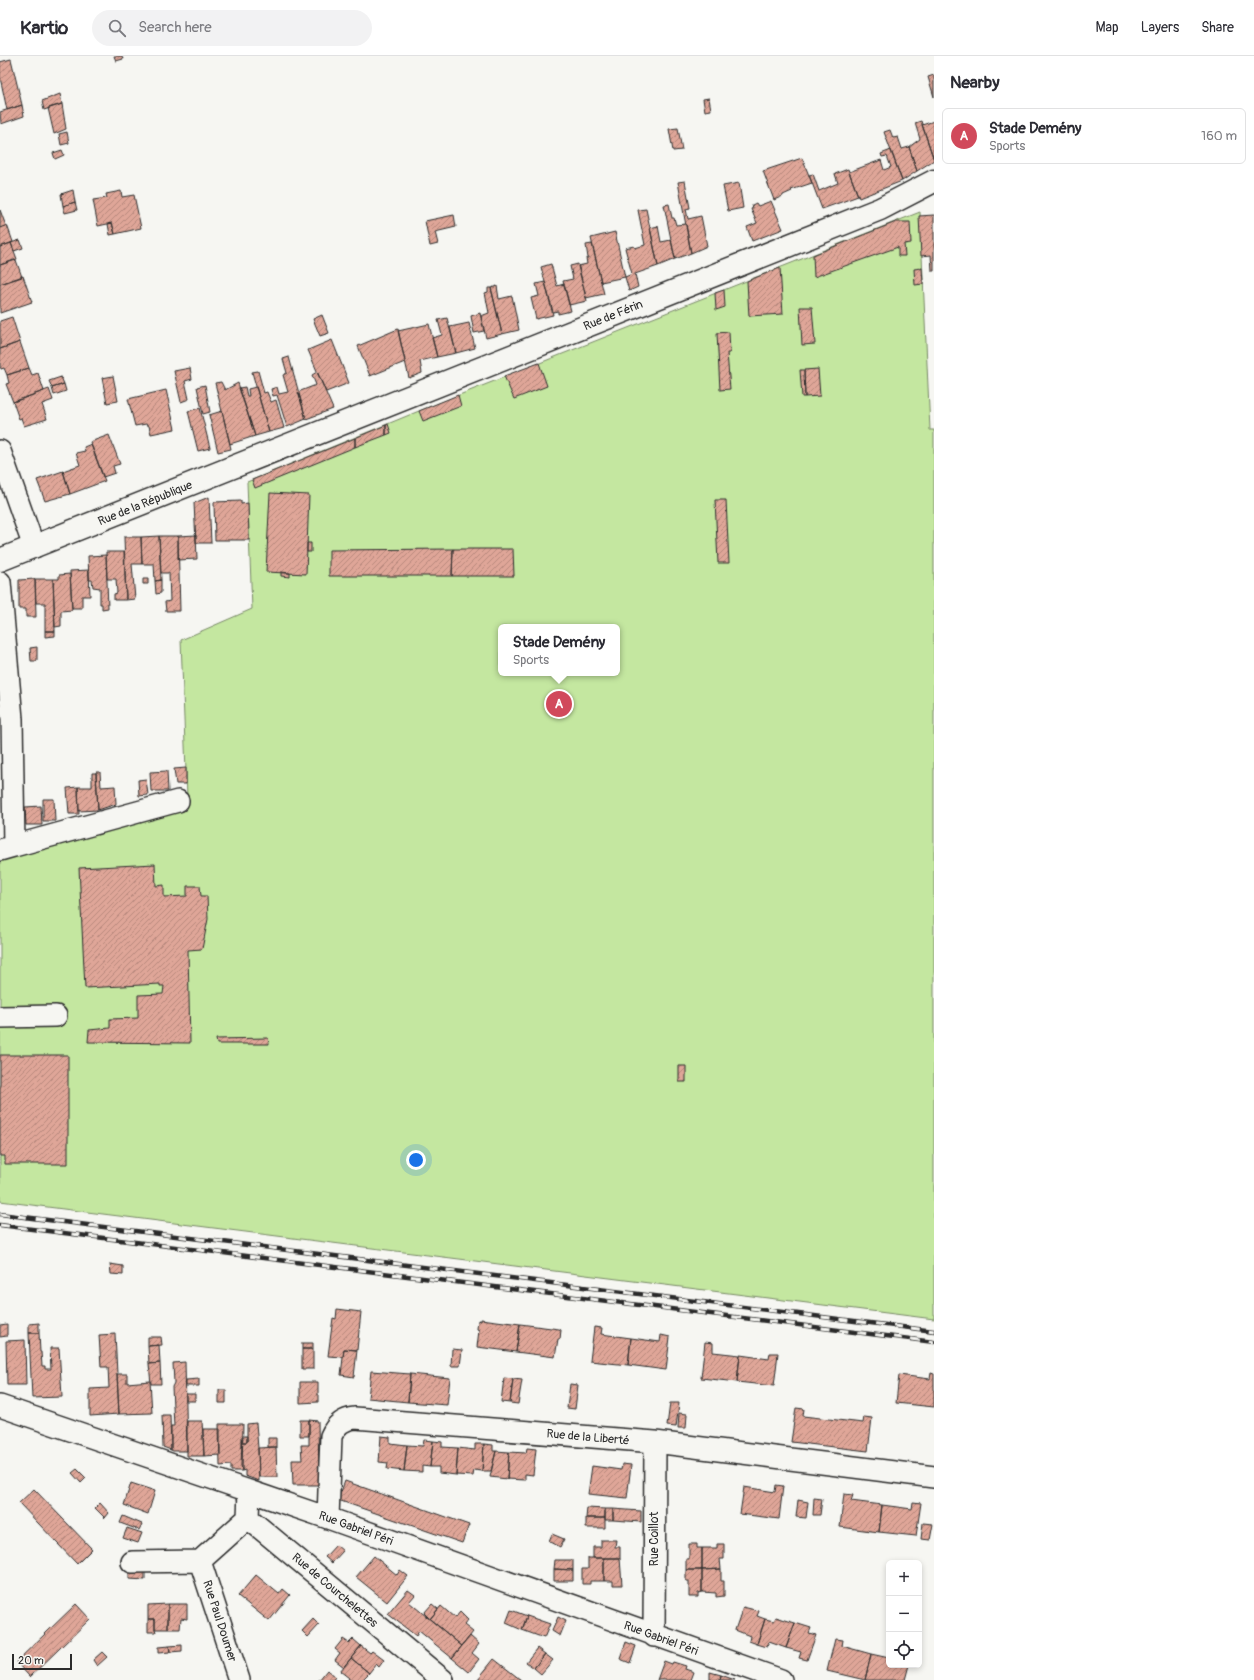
<!DOCTYPE html>
<html lang="en">
<head>
<meta charset="utf-8">
<style>
  :root { --surface:#fff; --page:#f2f2f3; --text:#2b2b33; --muted:#7c7c81; --line:#e1e1e2; --accent:#d1495b }
  body { margin:0; font-family:Pangolin,sans-serif; background:var(--page); color:var(--text) }
  .controls { position:absolute; right:12px; bottom:12px; display:grid; overflow:hidden; border-radius:6px; box-shadow:0 2px 6px #0003 }
  .controls button { width:36px; height:36px; display:grid; place-items:center; padding:0; border:0; border-bottom:1px solid var(--line); background:var(--surface); color:var(--text); font:20px sans-serif }
  .scale { position:absolute; left:12px; bottom:10px; width:60px; box-sizing:border-box; padding-left:4px; border:2px solid #2b2b2b; border-top:0; font-size:11px; line-height:14px; white-space:nowrap; color:#2b2b2b; -webkit-text-stroke:3px #f6f6f2; paint-order:stroke }
  .you { position:absolute; left:416px; top:1104px; width:14px; height:14px; margin:-10px; border:3px solid #fff; border-radius:50%; background:#1a73e8; box-shadow:0 0 0 6px #1a73e833 }
  .badge { display:grid; place-items:center; width:26px; height:26px; border-radius:50%; background:var(--accent); color:#fff; font-size:13px; font-weight:700 }
  .pin { position:absolute; translate:-50% -50%; border:2px solid #fff; box-shadow:0 1px 4px #0006 }
  .popup { position:absolute; left:498px; top:568px; width:122px; height:52px; box-sizing:border-box; display:grid; place-content:center; border-radius:6px; background:var(--surface); filter:drop-shadow(0 1px 3px #0005); font-size:13px; white-space:nowrap; color:var(--muted) }
  .popup b { font-size:15px; color:var(--text) }
  .popup::after { content:''; position:absolute; left:50%; top:100%; margin-left:-8px; border:8px solid transparent; border-top-color:var(--surface) }
  .list { margin:0; padding:0; list-style:none }
  h2 { display:flex; justify-content:space-between; align-items:center; height:52px; margin:0; padding:0 16px; font-size:17px }
  h2 small { font-size:13px; font-weight:400; color:var(--muted) }
  .list li { display:grid; grid-template-columns:26px 1fr auto; gap:12px; align-items:center; box-sizing:border-box; height:56px; margin:0 8px 8px; padding:0 8px; border:1px solid var(--line); border-radius:6px }
  .list b { display:block; font-size:15px; white-space:nowrap }
  .list p { margin:0; font-size:13px; white-space:nowrap; color:var(--muted) }
  .list em { font-size:13px; font-style:normal; color:var(--muted) }
  .icon { flex:none; width:22px; height:22px; fill:none; stroke:currentColor; stroke-width:2; stroke-linecap:round; stroke-linejoin:round }
  .map { position:relative; flex:none; width:934px; height:1624px; overflow:hidden }
  header { display:flex; align-items:center; gap:24px; box-sizing:border-box; height:56px; padding:0 20px; background:var(--surface); border-bottom:1px solid var(--line) }
  header strong { font-size:19px }
  nav { display:flex; gap:22px; margin-inline-start:auto; font-size:14px }
  .search { width:280px; height:36px; background:var(--page); display:flex; align-items:center; gap:10px; box-sizing:border-box; padding:0 14px; border-radius:22px; color:var(--muted); font-size:15px }
  main { display:flex }
  aside { flex:1; background:var(--surface) }
  .map>svg:first-child { display:block }
</style>
</head>
<body>
<header>
<strong>Kartio</strong>
<div class="search"><svg class="icon" aria-label="search" viewBox="0 0 24 24"><circle cx="10" cy="10" r="6"/><path d="M15 15l6 6"/></svg>Search here</div>
<nav><a>Map</a><a>Layers</a><a>Share</a></nav>
</header>
<main>
<div class="map">
<svg width="934" height="1624" viewBox="0 0 934 1624">
  <defs>
    <pattern id="building-hatch" width="6" height="6" patternUnits="userSpaceOnUse"><rect width="6" height="6" fill="#dfa698"/><path d="M-1 1l2-2M0 6l6-6M5 7l2-2" fill="none" stroke="#b5877c"/></pattern>
  </defs>
  <rect width="100%" height="100%" fill="#f6f6f2"/>
  <filter id="ink" filterUnits="userSpaceOnUse"><feTurbulence type="fractalNoise" baseFrequency=".025" numOctaves="2"/><feDisplacementMap in="SourceGraphic" scale="8" xChannelSelector="R" yChannelSelector="G"/><feConvolveMatrix kernelMatrix="1 2 1 2 8 2 1 2 1" color-interpolation-filters="sRGB"/></filter>
  <g filter="url(#ink)">
    <path fill="#c4e7a0" stroke="#788966" fill-rule="evenodd" d="M920 156 930 374H934V1263L0 1145V792L187 741 181 584 252 553 247 426 419 355ZM501 571H617V617H501Z"/>
    <path fill="url(#building-hatch)" stroke="#2b2b2b" d="M114 0H122L123 3 116 5Z
      M11 3 22 49 7 54 0 21V6Z
      M934 19V41L928 21Z
      M60 38 62 48 44 54 42 45Z
      M709 42 711 54 705 55 703 43Z
      M62 48 66 73 54 78 48 52Z
      M22 49 24 60 1 68 0 56Z
      M921 65 934 104 917 115 909 91 920 83 915 67Z
      M934 65V104L922 69Z
      M678 72 682 94 673 95 669 73Z
      M890 74 893 82 898 81 902 93 909 91 917 115 902 125 884 76Z
      M67 76 69 87 61 89 59 78Z
      M62 94 64 99 55 103 53 97Z
      M891 94 902 125 859 142 849 116 881 104 884 114 891 111 887 100 882 101 881 98Z
      M802 102 812 127 791 134 792 135 783 139V140L774 144 763 115Z
      M848 113 858 140 822 153 809 119 813 118 819 135 838 127 835 118Z
      M685 125 690 152 686 153 688 163 701 160 707 190 691 197 678 126Z
      M739 127 743 152 728 155 723 130Z
      M73 134 75 146 63 150 61 138Z
      M121 135 122 141 134 139 141 172 115 178 112 167 98 170 93 144 107 142 106 138Z
      M771 145 783 173 752 185 747 171 757 167 751 153 753 152 752 149 756 147 758 150Z
      M75 146 77 154 65 157 63 150Z
      M669 148 672 162H674L676 169 686 168 691 197 675 203 664 149Z
      M646 153 658 210 635 218 638 231 629 235 625 221 632 218 625 192 634 190 635 192 645 189 638 154Z
      M0 154 6 170 0 172Z
      M454 159 456 171 435 176 438 188 430 190 425 165Z
      M934 159V215H932L931 199 921 200 919 160Z
      M896 166H910L911 187 904 188 905 200H898V191L814 221 813 199Z
      M112 167 115 178 110 179 108 168Z
      M7 169 13 186 0 191V172Z
      M658 170 661 186 671 184 675 203 658 210 650 172Z
      M615 176 625 221 601 226 591 182Z
      M20 184 23 192 14 195 11 187Z
      M11 187 17 203 0 209V191Z
      M592 188 604 238 586 242 578 210 587 208 586 202H588L586 189Z
      M16 204 22 221 0 228V209Z
      M551 208 557 230 564 228 571 255 558 258V255L553 256 541 211Z
      M578 208 587 245 569 249 563 225 573 223 570 210Z
      M780 212 783 258 749 260 747 225Z
      M922 212 923 228 915 229 914 213Z
      M23 220 32 246 0 257V228Z
      M545 226 553 259 536 263 531 242 539 240 536 228Z
      M497 230 499 243 512 240 519 274 502 278 491 232Z
      M488 232H491L502 278 486 282 481 260 489 257 485 237 488 236Z
      M724 234 725 251 716 254 715 237Z
      M800 251H812L815 288 802 289Z
      M480 257 484 275 474 277 471 260Z
      M322 259 329 277 320 280 313 263Z
      M12 261 20 286 0 293V265Z
      M447 262 456 297 437 301 432 282 442 279 438 264Z
      M469 267 475 292 456 297 450 271Z
      M429 268 437 301 420 305 422 317 409 322 398 275Z
      M398 273 405 306 370 320 358 290Z
      M729 276 730 297H727L730 333 720 334 717 277Z
      M332 284 349 327 326 336 308 294Z
      M20 286 29 312 7 319 4 312 1 313 0 310V293Z
      M289 301 306 363 287 371 277 339 273 340 271 333 277 331 279 338 288 336 283 319 287 317 283 303Z
      M539 307 547 330 514 343 504 320Z
      M29 312 32 319 38 317 44 335 13 346 6 328 9 327 7 319Z
      M190 312 192 323 185 325 189 343 181 346 174 315Z
      M818 313 820 340 805 341 804 314Z
      M800 314H804L805 341H802Z
      M258 315 264 337 267 336 271 346 276 344 284 372 269 376 252 316Z
      M317 316 333 353 306 363 298 336 316 329 312 319Z
      M113 320 118 345 107 347 102 322Z
      M61 321 64 328 52 332 49 325Z
      M221 326 225 334 238 327 255 380 230 388 215 327Z
      M64 328 66 335 54 339 52 332Z
      M205 329 210 356 203 358 197 331Z
      M245 331 247 340H249L248 333 256 331 269 376 255 380 239 332Z
      M49 333 53 344 42 348 47 363 24 370 21 362 19 363 13 346Z
      M166 334 175 373 151 378 149 370 146 368 135 370 128 343Z
      M458 339 461 350 423 365 419 355Z
      M200 352 210 392 198 395 188 355Z
      M222 355 231 393 218 396 209 359Z
      M388 368 391 377 386 379V369Z
      M386 369V379L355 391V382Z
      M109 379 120 408 113 410 115 417 103 421 90 386Z
      M355 382V391L255 432 252 424Z
      M91 388 105 425 70 438 63 415 80 409 76 397 85 395 84 391Z
      M63 415 70 438 45 445 37 424Z
      M270 437 309 439 306 518 266 516Z
      M209 441 211 487H196L194 447Z
      M715 444H726L729 507H718Z
      M241 445V448L248 447 249 484H215L214 446Z
      M196 479 197 503 178 504V480Z
      M159 480 161 524 155 525 154 508H142L141 481Z
      M159 480H178L180 555H166L165 546 170 545 169 517H161Z
      M124 481H141L142 508H132L135 543 126 544Z
      M307 487H311V496H307Z
      M453 493H513L514 520H452Z
      M453 493 452 520H329V494Z
      M106 496H124L126 544H114V538L117 537 116 523H107Z
      M106 499 108 552 102 553V548H100V532L93 531 92 524H89L88 500Z
      M89 514 90 540H82V552H72L70 515Z
      M281 516 290 517V521L281 520Z
      M70 518 72 554 61 555V570L55 571 53 523H59V519Z
      M35 523 36 561H26V553H19V524Z
      M35 523H53L55 575H45V547H36Z
      M143 523H148V528H143Z
      M161 524V537L156 538 155 525Z
      M45 575H55V580L45 581Z
      M37 591V605H31L30 592Z
      M186 712V728H176L174 713Z
      M167 715 168 735H151L150 716Z
      M96 716H100L101 731 115 730 116 748 98 754Z
      M92 717H96L98 754 79 755 78 731H92Z
      M146 723 148 739 139 740 138 724Z
      M78 731 79 758H69L67 732Z
      M43 743H54L55 765H43Z
      M41 750 42 769H26L25 751Z
      M155 808 156 830 164 829V841L187 840V830H200L201 840H207L208 863 202 893 188 894 190 987 88 986 89 974 110 972V963L138 962V939L163 938 164 930H160V928L85 932 79 812Z
      M268 982 269 988H217L216 983Z
      M0 999H68V1108H5V1100H0Z
      M679 1010H686V1026H679Z
      M110 1208 123 1210V1219L111 1218Z
      M337 1253 361 1256 357 1294 344 1293 343 1301 328 1300 333 1262 336 1263Z
      M481 1263 520 1268 516 1296 477 1291 479 1274 477 1273 478 1264 481 1265Z
      M39 1267V1277H29V1268Z
      M7 1268V1280L0 1281V1269Z
      M520 1268 559 1273 561 1274 560 1283H558L555 1301 516 1296Z
      M594 1271 602 1272 601 1278 631 1282 628 1309 590 1305Z
      M29 1277H39L40 1296H41L42 1310H45V1313H51L50 1292H59L62 1341 32 1342Z
      M115 1278 119 1358 90 1360V1333L109 1332 108 1311H101L99 1279Z
      M661 1279 670 1281 666 1314 628 1309 631 1282 660 1286Z
      M148 1281H161L162 1289 148 1290Z
      M25 1284 26 1329H7L6 1285Z
      M705 1286 713 1287V1296L740 1299 737 1326 701 1322Z
      M302 1287H313V1293H302Z
      M159 1289 160 1307 149 1308 148 1290Z
      M302 1293H313V1313H302Z
      M344 1293 357 1294 354 1321 341 1319Z
      M452 1293 462 1294 460 1310H451Z
      M770 1297H778L774 1330 737 1326 740 1299 769 1303Z
      M185 1306 187 1395H173L171 1394V1370H174L172 1331 174 1327 173 1307Z
      M160 1307 161 1328H151L149 1308Z
      M371 1315 410 1318 408 1346 368 1342Z
      M931 1317 934 1318V1351L896 1347 899 1319 930 1323Z
      M117 1318H127V1327L150 1325 152 1357 119 1358Z
      M410 1318 450 1322 447 1349 408 1346Z
      M504 1322 513 1323 510 1347 501 1346Z
      M199 1323V1330H186V1324Z
      M513 1323 522 1324 518 1348 510 1347Z
      M300 1326H318V1346L300 1347Z
      M570 1328 578 1329 575 1353 567 1352Z
      M219 1334H226V1347H219Z
      M186 1338H195V1345H186Z
      M670 1347H679L676 1371 667 1370Z
      M796 1352 804 1353 803 1360 863 1367 864 1361 872 1362 868 1395 791 1386Z
      M679 1357 687 1358 686 1372H678Z
      M162 1359H170L171 1394 163 1391Z
      M300 1364H309V1380H300Z
      M309 1364 318 1365 319 1429H293L292 1404H302L301 1389H309Z
      M187 1365H202L204 1400H187Z
      M256 1367 258 1392 259 1425 245 1420V1414L242 1415 241 1409 242 1386H247V1368Z
      M219 1368H243L242 1415H231V1409L220 1410Z
      M203 1373H220V1399L204 1400Z
      M242 1380H247V1386H242Z
      M381 1380 390 1381V1387L407 1389 404 1415 387 1413 388 1407 379 1406Z
      M268 1382H276V1391H268Z
      M424 1384 433 1385 430 1411 422 1410V1416L404 1415 407 1389 423 1390Z
      M433 1385 442 1386V1391L458 1392 456 1419 439 1417V1411H430Z
      M475 1388H484L482 1415 474 1414 473 1420 456 1419 458 1392 475 1394Z
      M484 1388 493 1389V1395H496L491 1415H482Z
      M276 1391 277 1421H259L258 1392Z
      M527 1392 536 1393 533 1419 525 1418V1424L507 1423 509 1396 526 1397Z
      M496 1395 509 1396 507 1423 490 1421Z
      M622 1408 631 1409 627 1442 588 1438 592 1410 621 1414Z
      M77 1413 86 1422 81 1427 72 1417Z
      M345 1425 469 1469 462 1487 338 1444Z
      M131 1427 155 1435 148 1458 124 1449Z
      M776 1429 783 1430 779 1463 740 1458 744 1431 775 1436Z
      M34 1433 92 1493 77 1508 19 1447Z
      M844 1438 853 1439 851 1445 882 1449 879 1476 840 1471Z
      M814 1442 822 1443 820 1459H813Z
      M798 1444 808 1446 806 1462 796 1461Z
      M913 1446 921 1447 916 1480 879 1476 882 1449 912 1453Z
      M100 1447 109 1457 105 1462 95 1452Z
      M587 1452 605 1453V1462H586Z
      M605 1453H613V1464H605Z
      M613 1453 641 1455V1466L613 1464Z
      M123 1460 142 1468 139 1474 120 1467Z
      M586 1462H605V1472H586Z
      M923 1467 933 1468 930 1484 921 1483Z
      M127 1472 142 1477 138 1487 123 1482Z
      M552 1478 564 1483 560 1491 549 1485Z
      M601 1484H616L615 1491H620V1502H593V1491H601Z
      M689 1488H697V1492H702V1514H686V1503H689Z
      M717 1488H724V1503H720L721 1513 702 1514V1492H717Z
      M336 1489 343 1495 332 1507 325 1501Z
      M374 1500 397 1519 400 1514 408 1520 387 1546 356 1521Z
      M588 1502H604V1525H590V1528H582V1513H588Z
      M604 1502H620L622 1529H613V1525H604Z
      M555 1504H573V1514L554 1513Z
      M554 1513 573 1514V1525H554Z
      M721 1513V1525H724V1540L716 1541V1537L702 1536V1514Z
      M686 1514H702V1536L698 1537V1541H689V1525H686Z
      M129 1515 145 1516V1524L129 1523Z
      M256 1519 279 1538 283 1533 290 1539 269 1565 238 1540Z
      M408 1534 415 1539 409 1546 462 1590 452 1602 419 1575 416 1580 388 1558Z
      M76 1548 90 1563 30 1621 16 1606Z
      M168 1548H187V1563L181 1562 180 1573H168Z
      M168 1548V1573H155V1563H148V1549Z
      M432 1548 438 1553 430 1563 424 1557Z
      M441 1550 455 1562 460 1556 468 1564 464 1569 473 1576 462 1590 430 1563Z
      M743 1551 759 1555 757 1560 765 1563 757 1588 749 1585 750 1580 735 1574Z
      M511 1554 527 1560 522 1574 506 1567Z
      M527 1560 550 1568 544 1582 522 1574Z
      M558 1561 566 1565 560 1580 552 1575Z
      M776 1561 795 1567 786 1592 769 1586 767 1591 757 1588 765 1563 774 1565Z
      M148 1563H155V1573L156 1576H148Z
      M313 1563 319 1569 308 1581 302 1575Z
      M795 1567 811 1572 809 1577 816 1579 807 1604 799 1602 801 1596 786 1592Z
      M470 1580 479 1588 472 1597 479 1603 469 1616 452 1602Z
      M343 1583 349 1587 353 1583 361 1590 344 1611 335 1604 340 1597 335 1593Z
      M835 1583 843 1584 842 1590 871 1598 865 1624 827 1615Z
      M626 1586 636 1590 630 1607 620 1603Z
      M182 1589V1595L170 1596 169 1590Z
      M169 1590 170 1596 158 1597V1591Z
      M361 1590 370 1597 372 1595 384 1604 379 1611 376 1608 369 1617 351 1602Z
      M537 1592 545 1598 534 1612 526 1606Z
      M102 1596 107 1601 97 1610 93 1604Z
      M545 1598 553 1604 541 1618 534 1612Z
      M871 1598 889 1602V1609H909L905 1624H865Z
      M351 1602 369 1617 362 1624H348L349 1622 340 1615Z
      M494 1603 521 1624 478 1623Z
      M664 1605 672 1608 673 1606 686 1610 685 1613 694 1616 691 1624H657Z
      M327 1614 335 1621 333 1624H319Z
      M710 1616 721 1619 720 1624H710Z
      M721 1619 735 1624H720Z"/>
    <g fill="none" stroke-linecap="round" stroke-linejoin="round">
      <g stroke="#2b2b2b" stroke-width="24">
        <path id="minor" d="M0 395 34 491
          M0 526 12 663 14 790 0 794
          M14 790 178 745
          M0 961 56 960
          M0 1350 328 1462 781 1624
          M249 1435 248 1462 443 1624
          M328 1462 331 1380C336 1369 343 1363 355 1362L655 1386 934 1421
          M132 1506 200 1505
          M654 1580 655 1386
          M239 1624 200 1505 248 1462"/>
      </g>
      <g stroke="#2b2b2b" stroke-width="25">
        <path id="major" d="M0 504 880 153 934 125"/>
      </g>
      <use href="#minor" stroke="#f6f6f2" stroke-width="21"/>
      <use href="#major" stroke="#f6f6f2" stroke-width="22"/>
      <g stroke="#2b2b2b" stroke-width="4.5">
        <path id="rail" d="M0 1158 934 1275
          M0 1169 934 1286"/>
      </g>
      <use href="#rail" stroke="#f6f6f2" stroke-width="3" stroke-dasharray="9" stroke-linecap="butt"/>
    </g>
  </g>
  <g text-anchor="middle" stroke-width="3" stroke-linejoin="round" paint-order="stroke">
    <g font-size="12" fill="#2b2b2b" stroke="#f6f6f2">
      <text transform="translate(613 259) rotate(-22)" y="4">Rue de Férin</text>
      <text transform="translate(145 447) rotate(-22)" y="4">Rue de la République</text>
      <text transform="translate(588 1381) rotate(5)" y="4">Rue de la Liberté</text>
      <text transform="translate(356 1472) rotate(20)" y="4">Rue Gabriel Péri</text>
      <text transform="translate(654 1483) rotate(-90)" y="4">Rue Coillot</text>
      <text transform="translate(335 1534) rotate(40)" y="4">Rue de Courchelettes</text>
      <text transform="translate(220 1565) rotate(72)" y="4">Rue Paul Doumer</text>
      <text transform="translate(661 1582) rotate(20)" y="4">Rue Gabriel Péri</text>
    </g>
  </g>
</svg>
<div class="controls">
<button>+</button>
<button>−</button>
<button><svg class="icon" aria-label="locate" viewBox="0 0 24 24"><circle cx="12" cy="12" r="6"/><path d="M12 2v4M12 18v4M2 12h4M18 12h4"/></svg></button>
</div>
<div class="scale">20 m</div>
<div class="you"></div>
<div class="pin badge" style="left:559px;top:648px">A</div>
<div class="popup"><b>Stade Demény</b>Sports</div>
</div>
<aside>
<h2>Nearby<small></small></h2>
<ul class="list">
<li><span class="badge">A</span><div><b>Stade Demény</b><p>Sports</p></div><em>160 m</em></li>
</ul>
</aside>
</main>
</body>
</html>
